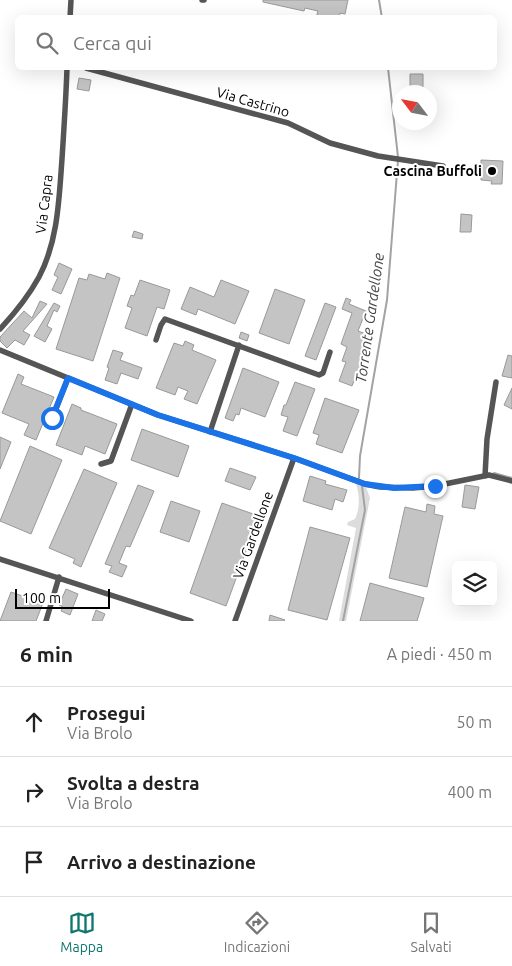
<!DOCTYPE html>
<html lang="it">
<head>
<meta charset="utf-8">
<style>
  :root { --surface:#fff; --page:#f6f6f6; --text:#222; --muted:#767676; --line:#e0e0e0; --accent:#0f766e }
  body { margin:0; font-family:Ubuntu,sans-serif; background:var(--page); color:var(--text) }
  .controls { position:absolute; right:15px; bottom:15px; display:grid; overflow:hidden; border-radius:8px; box-shadow:0 5px 20px #0002 }
  .controls button { width:45px; height:45px; display:grid; place-items:center; padding:0; border:0; border-bottom:1px solid var(--line); background:var(--surface); color:var(--text); font:25px sans-serif }
  .compass { position:absolute; left:392px; top:85px; width:45px; height:45px; border-radius:50%; background:var(--surface); box-shadow:0 5px 20px #0002; rotate:302deg }
  .scale { position:absolute; left:15px; bottom:12px; width:95px; box-sizing:border-box; padding-left:5px; border:2px solid #000; border-top:0; font-size:14px; line-height:18px; white-space:nowrap; color:#000; -webkit-text-stroke:4px #fff; paint-order:stroke }
  .stop { position:absolute; width:15px; height:15px; margin:-11px; border:4px solid #1a73e8; border-radius:50%; background:#fff }
  .stop.end { background:#1a73e8; border-color:#fff; box-shadow:0 1px 5px #0008 }
  .list { margin:0; padding:0; list-style:none }
  h2 { display:flex; justify-content:space-between; align-items:center; height:65px; margin:0; padding:0 20px; font-size:21px }
  h2 small { font-size:16px; font-weight:400; color:var(--muted) }
  .list li { display:grid; grid-template-columns:32px 1fr auto; gap:15px; align-items:center; box-sizing:border-box; height:70px; padding:0 20px; border-top:1px solid var(--line) }
  .list b { display:block; font-size:19px; white-space:nowrap }
  .list p { margin:0; font-size:16px; white-space:nowrap; color:var(--muted) }
  .list em { font-size:16px; font-style:normal; color:var(--muted) }
  .icon { flex:none; width:28px; height:28px; fill:none; stroke:currentColor; stroke-width:2; stroke-linecap:round; stroke-linejoin:round }
  .map { position:relative; flex:none; width:512px; height:621px; overflow:hidden }
  .search { position:absolute; background:var(--surface); box-shadow:0 5px 20px #0002; left:15px; right:15px; top:15px; height:55px; display:flex; align-items:center; gap:12px; box-sizing:border-box; padding:0 18px; border-radius:8px; color:var(--muted); font-size:19px }
  .sheet { height:275px; background:var(--surface) }
  nav { display:flex; justify-content:space-around; align-items:center; box-sizing:border-box; height:70px; border-top:1px solid var(--line); background:var(--surface); font-size:14px; color:var(--muted) }
  nav a { display:grid; justify-items:center; gap:2px }
  nav .on { color:var(--accent) }
  .map>svg:first-child { display:block }
</style>
</head>
<body>
<div class="map">
<svg width="512" height="621" viewBox="0 0 512 621">
  <rect width="100%" height="100%" fill="#fff"/>
  <path fill="#dcdcdc" d="M356 484 366 487 370 498 346 621H339L356 528 347 525 348 522 355 519C360 507 360 497 356 484Z"/>
  <g fill="none" stroke-linecap="round" stroke-linejoin="round">
    <path stroke="#a3a3a3" stroke-width="2" d="M379 0 382 18
      M388 68 398 157
      M494 473 512 478
      M359 478 360 456 387 300 398 160
      M343 621 365 510 362 486"/>
  </g>
  <path fill="#c4c4c4" stroke="#999" d="M263 0H348L345 14 340 13 339 18H316L318 11 305 8 304 11 263 2Z
    M410 74H423V87H410Z
    M79 78 91 80 89 91 77 89Z
    M481 160 503 161 502 184H491L492 181 481 180Z
    M461 214 472 215 471 232H460Z
    M134 231 143 234 142 239 132 237Z
    M59 263 72 269 61 294 52 290 58 277 54 275Z
    M107 273 120 278 93 361 56 349 79 278 87 280 89 274 105 279Z
    M140 280 170 290 164 309 157 307 147 336 125 328 132 308 127 306 131 295 134 296Z
    M221 280 249 291 235 324 198 309 196 315 181 309 190 287 214 297Z
    M275 289 305 300 289 344 259 333Z
    M346 298 351 300 349 304 366 311 358 331 371 336 360 366 366 368 362 379 356 376 352 386 339 381 346 362 342 361 347 347 341 344 352 313 342 309Z
    M40 301 47 304 23 331 30 335 24 345 15 340 7 348 0 341V337L24 311 32 318Z
    M54 303 60 306 57 312 54 310 47 326 52 329 45 342 34 336Z
    M325 303 336 307 316 360 305 356Z
    M241 332 249 335 247 341 239 338Z
    M185 341 194 345 192 350 216 360 197 404 184 399 188 391 178 387 175 395 156 388 174 343 183 346Z
    M113 350 123 353 120 360 142 368 138 379 121 373 117 384 105 380 109 368 107 367Z
    M508 355 512 356V378L502 376Z
    M243 368 279 382 265 417 241 408 239 415 236 414 233 421 225 418Z
    M18 374 24 377 21 384 54 397 36 440 24 435 29 424 2 413Z
    M295 382 315 389 297 436 283 431 288 417 281 415 284 405H286Z
    M512 388V409L504 405Z
    M325 398 359 410 342 453 316 444 319 435 313 433Z
    M72 404 81 408V410L117 424 105 454 85 446 82 455 56 445Z
    M142 429 189 446 178 477 131 460Z
    M0 437 11 442 0 469Z
    M30 446 62 460 31 534 0 521Z
    M230 468 256 477 250 490 225 481Z
    M84 469 117 483 81 567 73 563 75 559 49 548Z
    M310 476 326 481 325 484 347 490 343 502 335 499 332 510 303 501Z
    M138 485 154 491 130 547 126 546 119 563 127 566 122 577 109 572 112 566 105 564Z
    M465 485 479 487 475 509 462 507Z
    M171 501 200 511 189 542 160 532Z
    M222 503 259 516 226 606 190 593Z
    M427 504 435 506 434 514 443 516 427 587 389 578 405 507 426 512Z
    M310 527 350 538 327 620 288 610Z
    M370 583 424 598 417 621H360Z
    M66 589 78 594 70 615 61 611 63 607 59 605Z
    M11 592 43 603 36 621H0Z
    M96 610 105 614 102 621H92Z
    M270 615 285 620 284 621H269Z"/>
  <g fill="none" stroke-linecap="round" stroke-linejoin="round">
    <path stroke="#555" stroke-width="5.5" d="M202 0H204
      M70 18 71 0
      M86 68 288 123 330 143 378 156 443 166
      M0 329C15 313 28 297 39 277 58 241 59 199 62 159 64 128 66 98 67 68
      M156 340 161 325 165 319 319 375 323 373 330 352
      M0 350 158 415 294 458 365 484 380 487 413 488 435 486 489 475 512 481
      M52 419 68 378
      M210 432 239 345
      M101 464 111 461 132 404
      M485 476 487 439 496 382
      M0 559 191 621
      M46 621 59 577
      M235 621 294 458"/>
  </g>
  <g fill="none" stroke-linecap="round" stroke-linejoin="round">
    <path stroke="#1a73e8" stroke-width="6" d="M52 418 68 378 158 415 294 458 365 484 394 488 435 486"/>
  </g>
  <circle fill="#000" stroke="#fff" stroke-width="2" cx="492" cy="171" r="5"/>
  <g text-anchor="middle" stroke-width="4" stroke-linejoin="round" paint-order="stroke">
    <g font-size="14" fill="#000" stroke="#fff">
      <text transform="translate(253 102) rotate(16)" y="5">Via Castrino</text>
      <text transform="translate(44 204) rotate(-83)" y="5">Via Capra</text>
      <text transform="translate(253 535) rotate(-70)" y="5">Via Gardellone</text>
    </g>
    <g font-size="14" font-weight="bold" fill="#000" stroke="#fff" text-anchor="end">
      <text x="482" y="176">Cascina Buffoli</text>
    </g>
    <g font-size="15" font-style="italic" fill="#444" stroke="#fff">
      <text transform="translate(370 318) rotate(-82)" y="5">Torrente Gardellone</text>
    </g>
  </g>
</svg>
<div class="controls">
<button><svg class="icon" aria-label="layers" viewBox="0 0 24 24"><path d="M12 4l9 5-9 5-9-5zM3 14l9 5 9-5"/></svg></button>
</div>
<svg class="compass" viewBox="-18 -18 36 36"><path d="M0-13l5 13h-10z" fill="#e53935"/><path d="M0 13l5-13h-10z" fill="#767676"/></svg>
<div class="scale">100 m</div>
<div class="stop" style="left:52px;top:418px"></div>
<div class="stop end" style="left:435px;top:486px"></div>
<div class="search"><svg class="icon" aria-label="search" viewBox="0 0 24 24"><circle cx="10" cy="10" r="6"/><path d="M15 15l6 6"/></svg>Cerca qui</div>
</div>
<section class="sheet">
<h2>6 min<small>A piedi · 450 m</small></h2>
<ul class="list">
<li><svg class="icon" aria-label="ahead" viewBox="0 0 24 24"><path d="M12 20V5M6 11l6-6 6 6"/></svg><div><b>Prosegui</b><p>Via Brolo</p></div><em>50 m</em></li>
<li><svg class="icon" aria-label="right" viewBox="0 0 24 24"><path d="M7 20v-9h11M14 6l5 5-5 5"/></svg><div><b>Svolta a destra</b><p>Via Brolo</p></div><em>400 m</em></li>
<li><svg class="icon" aria-label="arrive" viewBox="0 0 24 24"><path d="M6 21V4h12l-3 4 3 4H6"/></svg><div><b>Arrivo a destinazione</b></div></li>
</ul>
</section>
<nav>
<a class="on"><svg class="icon" aria-label="map" viewBox="0 0 24 24"><path d="M3 6l6-2 6 2 6-2v14l-6 2-6-2-6 2zM9 4v14M15 6v14"/></svg>Mappa</a>
<a><svg class="icon" aria-label="directions" viewBox="0 0 24 24"><path d="M12 3l9 9-9 9-9-9zM9 14v-3h6M13 9l2 2-2 2"/></svg>Indicazioni</a>
<a><svg class="icon" aria-label="saved" viewBox="0 0 24 24"><path d="M7 4h10v16l-5-4-5 4z"/></svg>Salvati</a>
</nav>
</body>
</html>
